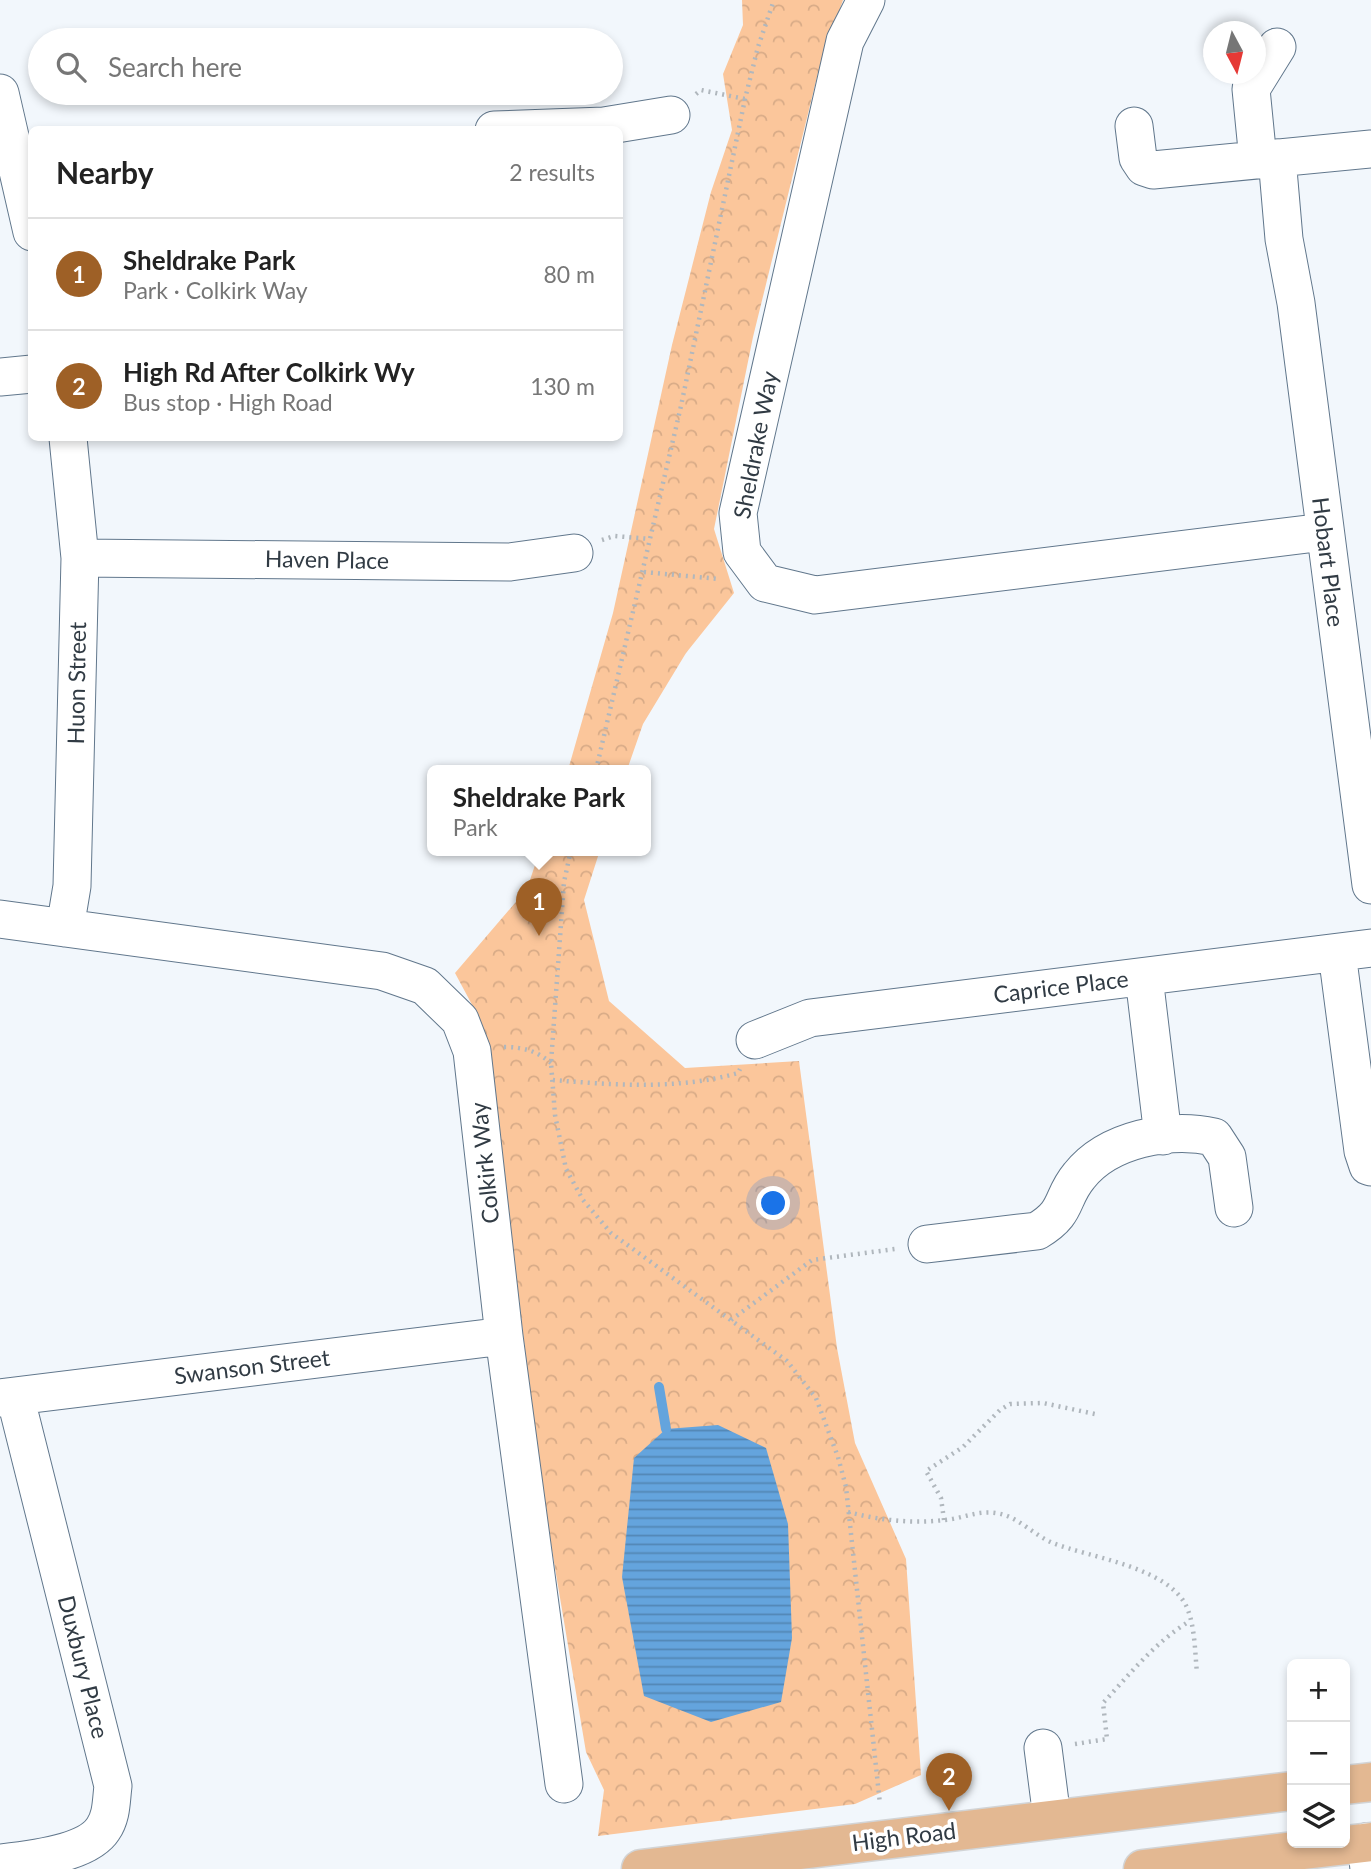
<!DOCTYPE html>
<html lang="en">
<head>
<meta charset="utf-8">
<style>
  :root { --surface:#fff; --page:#f6f6f6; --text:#222; --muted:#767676; --line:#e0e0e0; --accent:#9e6026 }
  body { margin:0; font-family:Lato,sans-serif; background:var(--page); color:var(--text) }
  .controls { position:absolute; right:21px; bottom:21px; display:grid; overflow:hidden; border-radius:10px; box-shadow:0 4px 10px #0003 }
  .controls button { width:63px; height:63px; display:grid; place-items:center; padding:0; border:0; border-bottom:2px solid var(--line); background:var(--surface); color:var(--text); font:35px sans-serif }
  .compass { position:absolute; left:1203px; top:21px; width:63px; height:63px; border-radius:50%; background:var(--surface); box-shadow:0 4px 10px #0003; rotate:173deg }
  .you { position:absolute; left:774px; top:1204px; width:24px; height:24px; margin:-18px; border:5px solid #fff; border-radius:50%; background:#1a73e8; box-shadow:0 0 0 10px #1a73e833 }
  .badge { display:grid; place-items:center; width:46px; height:46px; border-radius:50%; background:var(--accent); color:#fff; font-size:23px; font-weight:700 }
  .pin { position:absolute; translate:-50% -58px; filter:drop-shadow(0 2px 4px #0008) }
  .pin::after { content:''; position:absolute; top:37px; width:24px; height:21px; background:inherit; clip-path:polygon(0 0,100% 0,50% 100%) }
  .popup { position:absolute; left:427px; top:765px; width:224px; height:91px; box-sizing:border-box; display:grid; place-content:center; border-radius:10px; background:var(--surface); filter:drop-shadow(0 2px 5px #0005); font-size:23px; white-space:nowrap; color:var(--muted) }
  .popup b { font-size:26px; color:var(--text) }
  .popup::after { content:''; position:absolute; left:50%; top:100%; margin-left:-14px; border:14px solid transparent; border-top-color:var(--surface) }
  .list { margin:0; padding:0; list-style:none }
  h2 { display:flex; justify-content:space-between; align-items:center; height:91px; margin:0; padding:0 28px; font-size:30px }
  h2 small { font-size:23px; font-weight:400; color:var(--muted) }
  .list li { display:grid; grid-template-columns:46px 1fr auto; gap:21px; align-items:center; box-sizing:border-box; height:112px; padding:0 28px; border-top:2px solid var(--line) }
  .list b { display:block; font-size:26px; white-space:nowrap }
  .list p { margin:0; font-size:23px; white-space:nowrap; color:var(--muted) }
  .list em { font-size:23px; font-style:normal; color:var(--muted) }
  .icon { flex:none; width:38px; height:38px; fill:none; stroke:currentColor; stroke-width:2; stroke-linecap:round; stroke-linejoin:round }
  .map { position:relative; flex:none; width:1371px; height:1869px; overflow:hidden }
  .search { position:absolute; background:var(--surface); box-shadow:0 4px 10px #0003; left:28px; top:28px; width:595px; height:77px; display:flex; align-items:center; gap:18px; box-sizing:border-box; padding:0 24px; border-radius:38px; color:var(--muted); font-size:26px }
  .panel { position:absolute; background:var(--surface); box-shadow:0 4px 10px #0003; left:28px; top:126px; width:595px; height:315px; border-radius:10px }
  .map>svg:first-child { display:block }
</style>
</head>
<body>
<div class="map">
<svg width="1371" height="1869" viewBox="0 0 1371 1869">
  <defs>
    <pattern id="park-crowns" width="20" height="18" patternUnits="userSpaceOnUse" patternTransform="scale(1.75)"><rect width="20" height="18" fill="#fbc69b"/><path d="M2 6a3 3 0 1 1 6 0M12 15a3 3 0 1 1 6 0" fill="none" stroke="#d8ab87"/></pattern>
    <pattern id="water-rules" width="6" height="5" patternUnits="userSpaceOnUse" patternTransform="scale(1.75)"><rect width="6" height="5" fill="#64a4dd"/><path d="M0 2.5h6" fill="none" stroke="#5387b5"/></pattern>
  </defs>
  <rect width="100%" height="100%" fill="#f2f7fc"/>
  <path fill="url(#park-crowns)" d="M742 0H843L818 73 753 337 714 529 734 593 686 653 643 724 627 770H568L613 613 672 345 711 192 732 130 723 74 743 25Z
    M540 850H600L584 900 609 1001 685 1068 799 1061 837 1348 855 1443 906 1559 921 1775 855 1804 598 1836 604 1790 586 1752 541 1485 490 1055 477 1014 455 973 527 889Z"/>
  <path fill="url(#water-rules)" d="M718 1425 766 1448 788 1524 792 1638 781 1702 711 1722 644 1696 622 1577 634 1458 666 1429Z"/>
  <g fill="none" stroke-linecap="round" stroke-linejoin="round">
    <path stroke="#64a4dd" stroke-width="10" d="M659 1387 666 1429"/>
    <g stroke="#61778c" stroke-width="39">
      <path id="minor" d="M866 0 845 41 738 513 742 552 765 583 815 595 1324 532
        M0 93 32 232
        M1134 126 1138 158 1144 167 1153 170 1371 149
        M494 130 604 126 671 115
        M1277 158 1284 239 1296 303 1371 885
        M1258 160 1251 89 1277 47
        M0 377 32 374
        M80 558 510 562 574 553
        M0 919 382 971 425 986 460 1020 472 1051 504 1336 564 1784
        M65 928 72 886 80 558 68 438
        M1337 953 1363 1151 1368 1166 1371 1167
        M1144 977 1163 1136
        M755 1040 810 1018 1371 948
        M927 1244 1037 1231C1069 1212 1060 1199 1079 1176 1108 1139 1170 1127 1214 1137L1227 1157 1234 1208
        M0 1398 504 1336
        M1043 1748 1052 1818
        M1366 1842 1369 1869
        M0 1863C28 1860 87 1854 103 1829 112 1816 111 1801 113 1786L15 1396"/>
    </g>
    <g stroke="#d2d4d6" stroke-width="41">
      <path id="major" d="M1345 1785 1371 1782
        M641 1869 1292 1791
        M1143 1869 1371 1842"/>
    </g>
    <path stroke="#b0b7bd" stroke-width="4.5" stroke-dasharray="2 5" stroke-linecap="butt" d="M696 94 701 90 745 99
      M602 540 614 536 650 539
      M644 572 719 579
      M596 770 681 406 745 99 758 47 774 0
      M571 850 564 882 551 1063 555 1115 566 1169 583 1200 611 1233 787 1361 816 1398 838 1457 846 1487 880 1804
      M504 1047C523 1047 537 1051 551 1063
      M553 1080C612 1085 679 1090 738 1073L740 1069
      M731 1320 812 1260 895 1249
      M848 1512C879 1520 911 1524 944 1520 961 1519 978 1510 996 1513 1018 1516 1033 1535 1053 1543 1090 1558 1172 1567 1188 1610 1195 1629 1195 1653 1197 1673
      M944 1520 941 1498 926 1471 963 1447 1000 1410 1010 1404 1043 1403 1095 1414
      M1075 1744 1107 1739 1103 1703C1129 1675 1156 1641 1190 1621"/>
    <use href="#minor" stroke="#fff" stroke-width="37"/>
    <use href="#major" stroke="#e3b892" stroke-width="38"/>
  </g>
  <g text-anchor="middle" stroke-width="7" stroke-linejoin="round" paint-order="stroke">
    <g font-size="23" fill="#313b44" stroke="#fff">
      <text transform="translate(756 445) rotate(-79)" y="8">Sheldrake Way</text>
      <text transform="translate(327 560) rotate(1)" y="8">Haven Place</text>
      <text transform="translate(1328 562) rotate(83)" y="8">Hobart Place</text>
      <text transform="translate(77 683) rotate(-89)" y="8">Huon Street</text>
      <text transform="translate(1061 987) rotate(-7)" y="8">Caprice Place</text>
      <text transform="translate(485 1163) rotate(-96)" y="8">Colkirk Way</text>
      <text transform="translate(252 1367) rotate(-7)" y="8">Swanson Street</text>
      <text transform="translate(83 1667) rotate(76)" y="8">Duxbury Place</text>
      <text transform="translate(904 1837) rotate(-7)" y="8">High Road</text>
    </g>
  </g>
</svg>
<div class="controls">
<button>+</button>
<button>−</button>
<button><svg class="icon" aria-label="layers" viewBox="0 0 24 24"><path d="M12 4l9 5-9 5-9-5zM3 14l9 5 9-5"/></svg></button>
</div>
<svg class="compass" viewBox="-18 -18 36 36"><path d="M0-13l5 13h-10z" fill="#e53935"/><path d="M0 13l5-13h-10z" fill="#767676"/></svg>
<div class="you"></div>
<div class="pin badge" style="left:539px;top:936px">1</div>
<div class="popup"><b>Sheldrake Park</b>Park</div>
<div class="pin badge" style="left:949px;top:1811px">2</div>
<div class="search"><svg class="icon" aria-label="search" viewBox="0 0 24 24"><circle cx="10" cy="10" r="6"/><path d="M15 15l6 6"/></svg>Search here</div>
<section class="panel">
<h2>Nearby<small>2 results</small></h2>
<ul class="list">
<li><span class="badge">1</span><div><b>Sheldrake Park</b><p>Park · Colkirk Way</p></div><em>80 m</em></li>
<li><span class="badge">2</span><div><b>High Rd After Colkirk Wy</b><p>Bus stop · High Road</p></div><em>130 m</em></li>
</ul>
</section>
</div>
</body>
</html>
